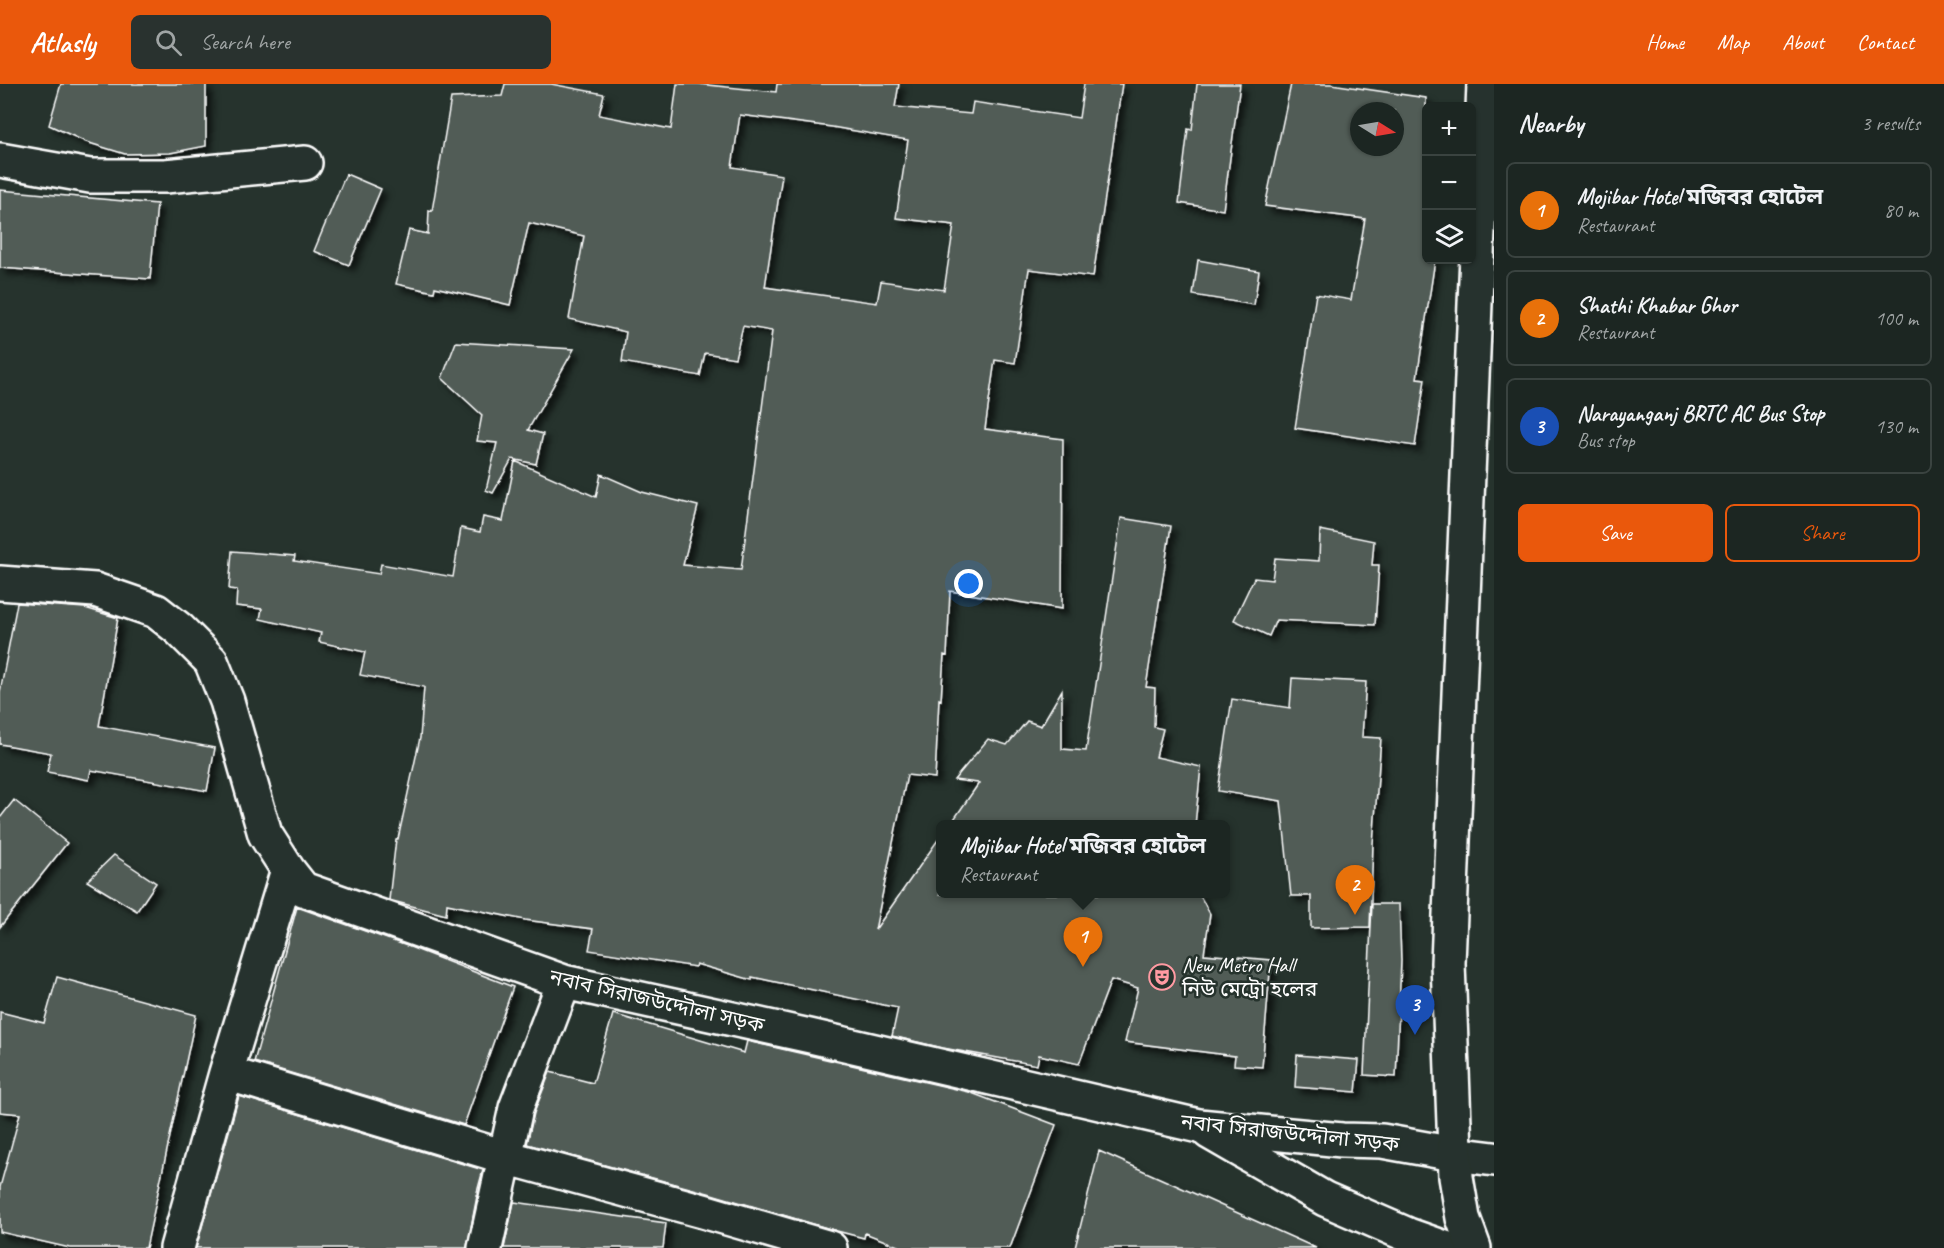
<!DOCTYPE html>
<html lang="en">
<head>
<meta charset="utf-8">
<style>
  :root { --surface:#1c2622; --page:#29322f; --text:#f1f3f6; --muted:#a0a5a5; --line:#3a4340; --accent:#ea580c }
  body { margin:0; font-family:Caveat,"Noto Sans Bengali",sans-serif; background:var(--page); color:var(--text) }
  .controls { position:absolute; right:18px; top:18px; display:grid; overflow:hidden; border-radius:9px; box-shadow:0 2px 4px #0004 }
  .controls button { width:54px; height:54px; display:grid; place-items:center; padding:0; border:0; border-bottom:2px solid var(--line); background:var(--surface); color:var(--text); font:30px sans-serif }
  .compass { position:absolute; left:1350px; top:18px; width:54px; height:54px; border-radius:50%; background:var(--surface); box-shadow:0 2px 4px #0004; rotate:101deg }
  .you { position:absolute; left:969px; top:500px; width:21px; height:21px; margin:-15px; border:4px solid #fff; border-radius:50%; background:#1a73e8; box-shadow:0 0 0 9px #1a73e833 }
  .badge { display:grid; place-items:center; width:39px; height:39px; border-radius:50%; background:var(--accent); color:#fff; font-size:20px; font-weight:700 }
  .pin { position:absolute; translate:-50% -50px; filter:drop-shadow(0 2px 3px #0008) }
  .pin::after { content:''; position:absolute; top:32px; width:21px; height:18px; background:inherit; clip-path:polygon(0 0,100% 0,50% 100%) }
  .popup { position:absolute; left:936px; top:736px; width:294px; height:78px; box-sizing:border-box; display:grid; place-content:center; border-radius:9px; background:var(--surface); filter:drop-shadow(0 2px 4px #0005); font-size:20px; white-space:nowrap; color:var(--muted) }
  .popup b { font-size:22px; color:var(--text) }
  .popup::after { content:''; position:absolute; left:50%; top:100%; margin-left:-12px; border:12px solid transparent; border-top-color:var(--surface) }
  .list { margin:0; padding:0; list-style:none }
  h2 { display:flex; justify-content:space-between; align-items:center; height:78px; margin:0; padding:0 24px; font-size:26px }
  h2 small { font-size:20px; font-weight:400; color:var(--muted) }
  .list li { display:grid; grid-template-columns:39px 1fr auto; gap:18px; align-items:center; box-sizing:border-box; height:96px; margin:0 12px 12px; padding:0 12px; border:2px solid var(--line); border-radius:9px }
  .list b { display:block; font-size:22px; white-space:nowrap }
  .list p { margin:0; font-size:20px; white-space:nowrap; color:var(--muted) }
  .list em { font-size:20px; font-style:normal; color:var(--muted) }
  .actions { display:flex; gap:12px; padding:18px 24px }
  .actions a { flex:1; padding:14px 0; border:2px solid var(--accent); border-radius:9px; text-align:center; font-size:21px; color:var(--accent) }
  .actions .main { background:var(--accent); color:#fff }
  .icon { flex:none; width:33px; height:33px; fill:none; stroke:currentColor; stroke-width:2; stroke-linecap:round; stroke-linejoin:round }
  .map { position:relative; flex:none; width:1494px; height:1164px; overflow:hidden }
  header { display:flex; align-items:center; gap:36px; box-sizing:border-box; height:84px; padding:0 30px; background:var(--accent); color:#fff }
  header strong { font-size:28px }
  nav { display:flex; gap:33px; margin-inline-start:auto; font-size:21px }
  .search { width:420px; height:54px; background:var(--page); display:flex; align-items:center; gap:15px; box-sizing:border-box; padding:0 21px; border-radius:9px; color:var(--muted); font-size:22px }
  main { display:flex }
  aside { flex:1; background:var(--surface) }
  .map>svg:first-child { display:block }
</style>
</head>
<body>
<header>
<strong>Atlasly</strong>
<div class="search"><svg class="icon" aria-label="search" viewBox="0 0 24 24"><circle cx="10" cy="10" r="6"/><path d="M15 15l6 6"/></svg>Search here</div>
<nav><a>Home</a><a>Map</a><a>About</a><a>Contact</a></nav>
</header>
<main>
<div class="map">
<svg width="1494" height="1164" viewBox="0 0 1494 1164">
  <defs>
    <filter id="shadow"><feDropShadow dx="5.5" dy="5.5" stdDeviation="3" flood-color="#0009"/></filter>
  </defs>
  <rect width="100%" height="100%" fill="#26332d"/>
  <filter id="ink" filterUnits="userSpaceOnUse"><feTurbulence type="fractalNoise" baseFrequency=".0167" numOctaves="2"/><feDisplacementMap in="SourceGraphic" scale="12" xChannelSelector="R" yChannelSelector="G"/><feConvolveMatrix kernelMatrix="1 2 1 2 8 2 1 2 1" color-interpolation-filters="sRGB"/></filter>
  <g filter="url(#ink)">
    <path fill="#515c57" stroke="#fff" stroke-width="1.5" fill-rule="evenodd" filter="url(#shadow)" d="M61 0H206V62L170 69 125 70 86 58 49 41Z
      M505 0H551L604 10 599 31 671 45 677 0H698L776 8 777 0H899L895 23 971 30 973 18 1079 34 1084 0H1122L1093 193 1029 185 1015 279 995 276 985 345 1063 355 1062 525 950 507 947 572 944 571 941 616 939 615 935 694 907 691 875 846 940 753V810H1199L1210 830 1204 870 1271 876 1262 983 1234 981 1235 972 1125 958 1138 904 1111 896 1079 980 1039 971 1037 981 943 964 892 952 898 924 752 893V896L696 880 695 883 589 866 593 845 525 836 447 820 446 831 389 816 396 755H398L420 654 424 603 360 591 365 568 319 558 321 549 260 535 262 525 236 522 237 506 229 505 232 467 295 472 294 477 379 490 381 480 453 493 461 444 480 448 483 433 503 437 515 377 596 413 601 390 642 408 698 422 683 481 741 486 772 247 743 242 735 274 705 269 700 292 622 278 626 248 569 235 584 152 529 139 510 221 435 203 434 208 396 200 409 146 428 150 429 126 432 127 451 14 502 12ZM740 31 832 43 908 56 896 134 954 141 944 206 881 197 877 219 765 203 782 91 732 83Z
      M1197 0H1240L1223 126 1179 119 1188 45 1192 46Z
      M1291 0H1331L1426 14V176H1435L1417 294 1425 295 1415 362 1295 344 1316 210 1351 216 1365 135 1265 122ZM1359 27H1395V63H1359Z
      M346 90 381 105 349 181 314 167Z
      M0 106 157 120 150 195 0 184Z
      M1198 176 1259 187 1254 221 1193 211Z
      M456 258 574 265 528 346 543 350 536 380 512 375 493 409 486 406 497 359 477 357 482 331 442 294Z
      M1121 434 1171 442 1146 603 1155 604 1154 643 1163 645 1156 673 1201 683 1195 741H950L979 699 954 696 988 655 1007 661 1027 637 1041 642 1062 606V665L1086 667Z
      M1320 446 1374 457 1372 481H1379L1375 541 1276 536 1269 552 1234 536 1254 494 1272 496 1275 474 1319 477Z
      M17 519 85 524 118 534 99 642 215 664 207 707 91 686 89 696 47 688 51 669 0 660V608Z
      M1292 594 1366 598 1362 653 1381 654 1373 760 1370 843 1311 844V812H1291L1281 717 1218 707 1232 615 1290 624Z
      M14 716 67 759 0 843V734Z
      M114 771 156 799 137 827 87 797Z
      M1372 820H1399L1401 877 1396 993 1364 991Z
      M297 823 410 863 513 903 464 1041 254 978Z
      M57 893 196 931 146 1164H70L0 1148V1103L20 1030 0 1028V928L44 939Z
      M613 930 744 969 747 957 969 1008 1056 1041 1010 1164H903L865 1149 864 1154 837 1147 708 1109 527 1060 534 1029 550 988 593 999Z
      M1297 971 1359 976 1356 1008 1295 1003Z
      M239 1012 483 1086 476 1112H477L467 1164H196Z
      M1099 1067 1316 1164H1075Z
      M514 1118 666 1139 663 1164H504Z"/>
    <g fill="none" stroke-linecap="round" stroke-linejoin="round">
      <g stroke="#fff" stroke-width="38">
        <path id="minor" d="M0 76 90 92H165L305 79
          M0 499 95 506 156 527 179 545 211 577 227 617 265 750 288 786 303 805 564 898 810 952 1199 1042 1342 1056 1382 1057 1454 1070 1494 1075
          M226 989 505 1073 703 1127 830 1164
          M1209 1048 1325 1115 1408 1151 1445 1164
          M177 1164 226 989 288 786
          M485 1164 516 1024 564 898"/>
      </g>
      <g stroke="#fff" stroke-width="38">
        <path id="major" d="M1474 1164 1463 1134 1456 1093 1448 879 1484 0"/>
      </g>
      <use href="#minor" stroke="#26332d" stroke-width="33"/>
      <use href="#major" stroke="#26332d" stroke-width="33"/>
    </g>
  </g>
  <defs>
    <g id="theatre-ring" transform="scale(1.35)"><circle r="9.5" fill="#26332d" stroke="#ff9aa2" stroke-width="1.5"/><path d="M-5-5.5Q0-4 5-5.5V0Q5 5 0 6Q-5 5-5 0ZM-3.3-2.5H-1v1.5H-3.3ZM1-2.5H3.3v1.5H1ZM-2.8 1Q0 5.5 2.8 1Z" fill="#ff9aa2"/></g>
  </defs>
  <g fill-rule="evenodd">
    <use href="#theatre-ring" x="1162" y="893"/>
  </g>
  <g text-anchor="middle" stroke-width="5" stroke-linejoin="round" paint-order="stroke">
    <g font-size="21" fill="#fff" stroke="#26332d" text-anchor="start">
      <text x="1182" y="888">New Metro Hall<tspan x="1182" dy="24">নিউ মেট্রো হলের</tspan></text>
    </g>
    <g font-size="21" fill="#fff" stroke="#26332d">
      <text transform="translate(657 917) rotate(13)" y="7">নবাব সিরাজউদ্দৌলা সড়ক</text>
      <text transform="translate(1290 1049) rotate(6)" y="7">নবাব সিরাজউদ্দৌলা সড়ক</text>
    </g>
  </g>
</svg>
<div class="controls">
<button>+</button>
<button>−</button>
<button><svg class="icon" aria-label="layers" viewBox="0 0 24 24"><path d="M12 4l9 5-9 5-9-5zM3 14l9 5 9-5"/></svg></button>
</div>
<svg class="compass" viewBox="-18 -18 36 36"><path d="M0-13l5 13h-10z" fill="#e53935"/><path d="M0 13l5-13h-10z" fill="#a0a5a5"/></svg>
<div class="you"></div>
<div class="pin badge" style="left:1083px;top:883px;background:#e8710a">1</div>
<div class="popup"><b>Mojibar Hotel মজিবর হোটেল</b>Restaurant</div>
<div class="pin badge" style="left:1355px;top:831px;background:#e8710a">2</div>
<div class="pin badge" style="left:1415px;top:951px;background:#1a4fb4">3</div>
</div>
<aside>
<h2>Nearby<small>3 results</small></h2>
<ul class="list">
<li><span class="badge" style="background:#e8710a">1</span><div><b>Mojibar Hotel মজিবর হোটেল</b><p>Restaurant</p></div><em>80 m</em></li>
<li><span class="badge" style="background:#e8710a">2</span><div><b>Shathi Khabar Ghor</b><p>Restaurant</p></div><em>100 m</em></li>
<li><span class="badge" style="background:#1a4fb4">3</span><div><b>Narayanganj BRTC AC Bus Stop</b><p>Bus stop</p></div><em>130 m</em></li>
</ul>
<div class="actions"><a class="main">Save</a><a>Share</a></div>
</aside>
</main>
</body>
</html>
